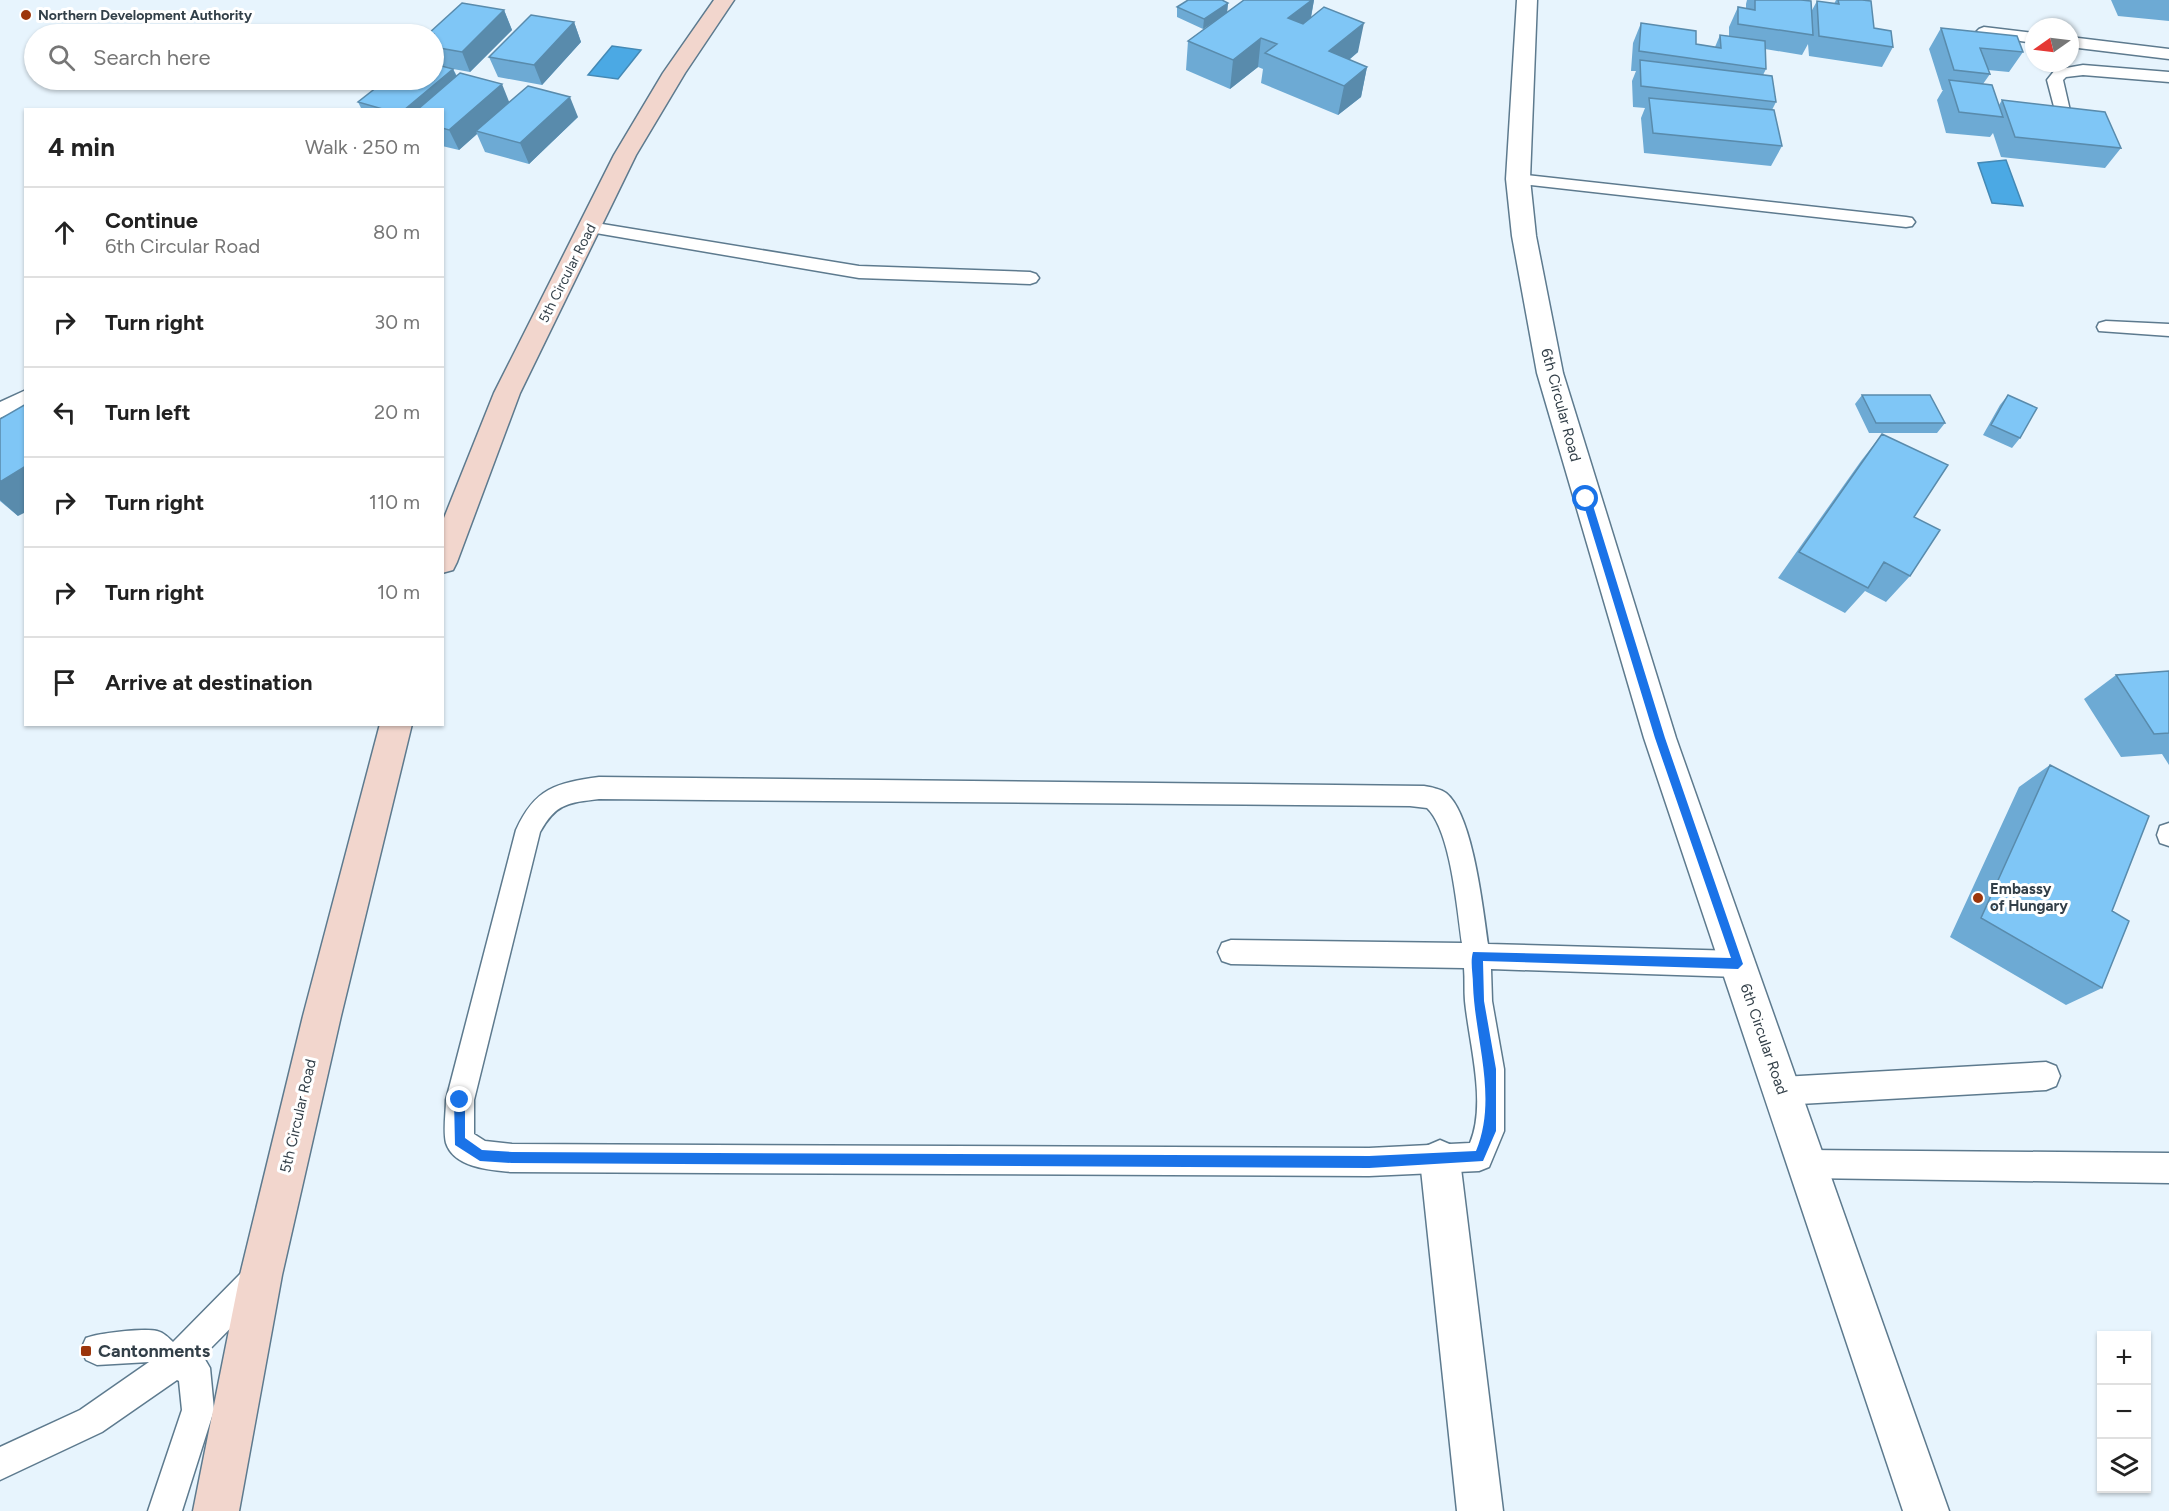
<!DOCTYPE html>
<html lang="en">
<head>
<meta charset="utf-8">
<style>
  :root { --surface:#fff; --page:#f2f2f2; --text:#222; --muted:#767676; --line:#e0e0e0 }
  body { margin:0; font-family:Figtree,sans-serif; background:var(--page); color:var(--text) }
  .controls { position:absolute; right:18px; bottom:18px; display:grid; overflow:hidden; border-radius:0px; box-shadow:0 2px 4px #0004 }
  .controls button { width:54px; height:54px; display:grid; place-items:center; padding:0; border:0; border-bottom:2px solid var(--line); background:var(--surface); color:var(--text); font:30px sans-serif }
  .compass { position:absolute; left:2025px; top:18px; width:54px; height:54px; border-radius:50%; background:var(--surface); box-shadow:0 2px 4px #0004; rotate:256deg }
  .stop { position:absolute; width:18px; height:18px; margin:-14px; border:4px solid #1a73e8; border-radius:50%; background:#fff }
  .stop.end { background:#1a73e8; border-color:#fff; box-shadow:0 2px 6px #0008 }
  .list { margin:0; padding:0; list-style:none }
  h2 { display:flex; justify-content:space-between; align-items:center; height:78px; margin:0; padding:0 24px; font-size:26px }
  h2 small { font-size:20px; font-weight:400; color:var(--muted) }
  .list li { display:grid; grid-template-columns:39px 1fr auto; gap:18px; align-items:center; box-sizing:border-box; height:90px; padding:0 24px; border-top:2px solid var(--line) }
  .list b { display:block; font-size:22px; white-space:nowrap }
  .list p { margin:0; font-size:20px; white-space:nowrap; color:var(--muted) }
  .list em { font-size:20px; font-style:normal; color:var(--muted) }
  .icon { flex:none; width:33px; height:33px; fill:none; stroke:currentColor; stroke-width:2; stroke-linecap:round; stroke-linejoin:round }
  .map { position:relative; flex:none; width:2169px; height:1511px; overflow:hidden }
  .search { position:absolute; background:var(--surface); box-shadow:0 2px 4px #0004; left:24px; top:24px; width:420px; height:66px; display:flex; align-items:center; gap:15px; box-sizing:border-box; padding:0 21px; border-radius:33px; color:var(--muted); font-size:22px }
  .panel { position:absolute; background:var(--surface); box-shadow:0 2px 4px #0004; left:24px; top:108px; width:420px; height:618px; border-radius:0px }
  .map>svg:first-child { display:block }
</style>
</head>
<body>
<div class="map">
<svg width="2169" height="1511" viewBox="0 0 2169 1511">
  <rect width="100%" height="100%" fill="#e7f4fd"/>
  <path fill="#4ba9e4" stroke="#4489b5" stroke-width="1.5" d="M612 46 641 50 618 79 588 75Z
    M2006 160 2023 206 1992 203 1978 163Z"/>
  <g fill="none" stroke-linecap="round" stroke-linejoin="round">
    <g stroke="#5d7a8e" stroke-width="3">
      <path id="lane" d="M1984 27 2034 33V43L1979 35 1976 32 1979 29Z
        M2070 37 2169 49V59L2070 47Z
        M2083 65 2169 72V82L2083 75 2066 77 2063 80 2071 115 2063 120 2057 118 2047 80 2055 70Z
        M1518 174 1906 217 1912 218 1915 222 1912 226 1906 227 1512 183 1510 179 1512 175Z
        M590 222 859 266 1030 272 1036 274 1039 278 1036 282 1030 284 859 278 584 231 581 227 584 223Z
        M2106 321 2169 324V336L2099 331 2097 327 2099 323Z
        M26 390V406L0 418V402Z
        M599 777 1424 786C1431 787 1440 789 1446 793 1473 815 1483 909 1488 944L1738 951 1747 955 1751 964 1747 973 1738 977 1491 969 1492 1001 1504 1069V1131L1489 1167 1479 1171 1369 1176 512 1172C491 1170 454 1168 446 1143 443 1130 446 1113 446 1100L516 830C535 788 556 783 599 777ZM599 799 1410 806 1427 808C1451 831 1457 909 1462 943L1231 940 1222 943 1218 952 1222 961 1231 964 1464 968C1465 979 1464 990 1465 1001 1469 1043 1487 1103 1470 1143L1369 1148 512 1144 485 1141 474 1134V1100L540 832C556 803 568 803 599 799Z
        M2169 823V846L2160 843 2157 835 2160 826Z
        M2046 1062 2056 1066 2060 1076 2056 1086 2046 1090 1782 1105 1772 1101 1768 1091 1772 1081 1782 1077Z
        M1806 1150 2169 1153V1183L1806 1178 1796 1174 1792 1164 1796 1154Z
        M258 1263 269 1267 273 1278 269 1289 203 1356 210 1368 214 1410 182 1511H148L182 1410 179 1381 177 1380 102 1432 0 1480V1447L80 1410 149 1362 97 1365 86 1360 81 1349 86 1338C99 1333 144 1328 157 1331 164 1333 168 1337 173 1342L247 1267Z"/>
    </g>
    <g stroke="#5d7a8e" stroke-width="3">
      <path id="street" d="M1517 0H1537L1530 179 1536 236 1563 373 1676 738 1949 1511H1903L1644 738 1537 373 1512 236 1506 179Z
        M1440 1140 1454 1146 1460 1160 1503 1511H1457L1420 1160 1426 1146Z"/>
    </g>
    <g stroke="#5d7a8e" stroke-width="3">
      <path id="secondary" d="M714 0H734L685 73 636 155 520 393 457 562 453 570 442 573V523L494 393 614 155 663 73Z
        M380 724H412L341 1016 282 1275 239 1511H193L240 1275 303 1016Z"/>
    </g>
    <use href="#lane" fill="#fff" fill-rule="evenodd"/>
    <use href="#street" fill="#fff" fill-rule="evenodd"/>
    <use href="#secondary" fill="#f2d6cd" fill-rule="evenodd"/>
  </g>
  <path fill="#6daad4" d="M1244 0H1314L1311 18 1358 52 1349 60 1367 67 1361 97 1338 115 1261 83 1263 69 1258 67 1230 89 1186 70 1188 41 1217 19 1203 29 1177 17V7L1228 3 1227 12Z
    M1747 0H1801L1811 12 1817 1 1834 4 1836 0H1862L1874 28 1893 47 1882 67 1809 56 1808 44 1802 55 1765 49 1766 69 1763 75 1776 102 1772 110 1782 146 1771 166 1644 153 1641 118 1645 108 1633 107 1632 81 1636 71H1631L1633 43 1641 23 1696 44 1715 47 1720 35 1729 36V27L1738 7 1746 9V4Z
    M2111 0H2169V21L2118 16Z
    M504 10 512 30 470 72 453 69 457 76 509 102 578 117 529 164 485 152 477 134 459 150 442 146V110H362L358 102 434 80V34Z
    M574 22 581 42 542 85 498 77 489 57Z
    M1941 28 2023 52 2009 72 1988 70 1990 74 1983 84 1999 105 2002 100 2121 148 2105 168 2001 157 1993 133 1990 137 1946 133 1937 100 1943 90H1942L1929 49Z
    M1862 395 1945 423 1937 433H1869L1855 404Z
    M2008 395 2020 438 2012 448 1983 435 2000 405Z
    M0 419 18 516 0 501Z
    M1882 434 1914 517 1910 576 1886 602 1865 591 1845 613 1778 578 1861 461Z
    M2169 671V765L2162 754 2121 757 2084 699 2116 675Z
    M2050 765 2112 911 2102 988 2066 1005 1950 937 2019 787Z"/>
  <path fill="#598bac" d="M1312 0H1314L1309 27 1288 18Z
    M1228 3 1227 13 1203 29 1204 19Z
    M504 10 512 30 470 72 462 52Z
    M574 22 581 42 542 85 534 65Z
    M1364 23 1358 52 1326 79 1329 51Z
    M1261 38 1258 67 1230 89 1233 60Z
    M1367 67 1361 97 1338 115 1344 86Z
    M453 69 462 89 438 110H404Z
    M502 84 510 104 476 131 477 134 459 150 449 130Z
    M570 97 578 117 529 164 520 143Z
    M26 466V512L18 516 0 500V482Z"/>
  <path fill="#7fc6f6" stroke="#598bac" stroke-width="1.5" d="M1188 0H1222L1228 3 1204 19 1177 7Z
    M1244 0H1312L1288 18 1303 24 1324 7 1364 23 1329 51 1367 67 1344 86 1265 53 1277 44 1261 38 1233 60 1188 41Z
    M1755 0H1801L1811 1 1813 35 1738 24V7L1755 10Z
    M1838 0H1862L1871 1 1874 28 1891 31 1893 47 1819 36 1817 1 1839 4Z
    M462 3 504 10 462 52 434 47V34H428Z
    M531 15 574 22 534 65 489 57Z
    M1641 23 1696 31V44L1721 48 1720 35 1765 41 1766 69 1639 51Z
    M1941 28 2017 36 2023 52 1980 48 1990 74 1954 70Z
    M1640 60 1772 76 1776 102 1641 86Z
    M434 64 453 69 404 110H386L358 102 386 80H434Z
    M460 73 502 84 449 130 442 128V110H417Z
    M1949 80 1992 85 2003 117 1959 112Z
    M528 86 570 97 520 143 476 131Z
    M1649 98 1774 110 1782 146 1653 133Z
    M2002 100 2105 112 2121 148 2015 137Z
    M1862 395H1930L1945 423H1876Z
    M2008 395 2037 408 2020 438 1991 425Z
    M26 404V466L0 482V419Z
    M1882 434 1948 465 1914 517 1940 530 1910 576 1884 562 1868 588 1799 552Z
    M2169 671V733L2154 734 2116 675Z
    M2050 765 2149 816 2112 911 2129 921 2102 988 1981 918Z"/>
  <path fill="#1a73e8" d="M1586 496 1591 499 1665 738 1743 964 1738 969 1483 961 1484 1001 1496 1069V1131L1483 1161 1369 1168 512 1163 480 1161 455 1145 454 1100 460 1094 465 1100V1138L482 1150 512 1152 1369 1156 1476 1151C1498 1098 1475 1040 1473 985 1473 974 1470 962 1473 952L1731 958 1655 738 1582 499Z"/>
  <g fill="#9c360c" stroke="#fff" stroke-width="2">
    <circle cx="26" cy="15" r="6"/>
    <circle cx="1978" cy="898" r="6"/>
    <rect x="80" y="1345" width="12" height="12" rx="3"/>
  </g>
  <g text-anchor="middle" stroke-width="6" stroke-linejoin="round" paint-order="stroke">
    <g font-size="14" font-weight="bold" fill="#323f48" stroke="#fff" text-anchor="start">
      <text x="38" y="20">Northern Development Authority</text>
    </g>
    <g font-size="14" fill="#323f48" stroke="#fff">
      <text transform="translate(567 273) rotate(-63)" y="5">5th Circular Road</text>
    </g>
    <g font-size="15" fill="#323f48" stroke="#fff">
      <text transform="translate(1561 405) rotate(75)" y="5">6th Circular Road</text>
      <text transform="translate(1764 1039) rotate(71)" y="5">6th Circular Road</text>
      <text transform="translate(298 1116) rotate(-77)" y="5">5th Circular Road</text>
    </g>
    <g font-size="15" font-weight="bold" fill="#323f48" stroke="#fff" text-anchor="start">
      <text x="1990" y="894">Embassy<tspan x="1990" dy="17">of Hungary</tspan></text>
    </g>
    <g font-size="18" font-weight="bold" fill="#323f48" stroke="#fff" text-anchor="start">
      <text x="98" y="1357">Cantonments</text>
    </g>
  </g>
</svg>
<div class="controls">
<button>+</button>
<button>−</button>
<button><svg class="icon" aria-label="layers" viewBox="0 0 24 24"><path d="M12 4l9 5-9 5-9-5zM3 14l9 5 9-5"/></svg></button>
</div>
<svg class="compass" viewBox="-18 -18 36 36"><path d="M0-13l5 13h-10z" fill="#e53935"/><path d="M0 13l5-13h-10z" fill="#767676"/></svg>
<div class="stop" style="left:1586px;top:499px"></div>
<div class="stop end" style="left:460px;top:1100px"></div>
<div class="search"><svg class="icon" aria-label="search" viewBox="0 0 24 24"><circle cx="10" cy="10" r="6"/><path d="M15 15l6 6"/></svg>Search here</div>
<section class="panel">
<h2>4 min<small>Walk · 250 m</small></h2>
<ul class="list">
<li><svg class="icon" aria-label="ahead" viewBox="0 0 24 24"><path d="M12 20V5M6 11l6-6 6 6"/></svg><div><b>Continue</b><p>6th Circular Road</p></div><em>80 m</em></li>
<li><svg class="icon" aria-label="right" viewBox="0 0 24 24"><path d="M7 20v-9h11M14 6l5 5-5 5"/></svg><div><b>Turn right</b></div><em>30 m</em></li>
<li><svg class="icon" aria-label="left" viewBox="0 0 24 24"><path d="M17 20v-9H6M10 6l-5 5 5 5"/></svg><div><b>Turn left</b></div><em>20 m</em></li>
<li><svg class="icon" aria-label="right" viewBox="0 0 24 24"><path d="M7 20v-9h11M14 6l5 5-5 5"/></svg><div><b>Turn right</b></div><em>110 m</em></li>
<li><svg class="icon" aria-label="right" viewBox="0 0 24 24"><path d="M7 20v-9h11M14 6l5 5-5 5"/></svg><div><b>Turn right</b></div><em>10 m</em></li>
<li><svg class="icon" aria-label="arrive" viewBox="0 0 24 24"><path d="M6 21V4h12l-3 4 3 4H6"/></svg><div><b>Arrive at destination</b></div></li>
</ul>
</section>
</div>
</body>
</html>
